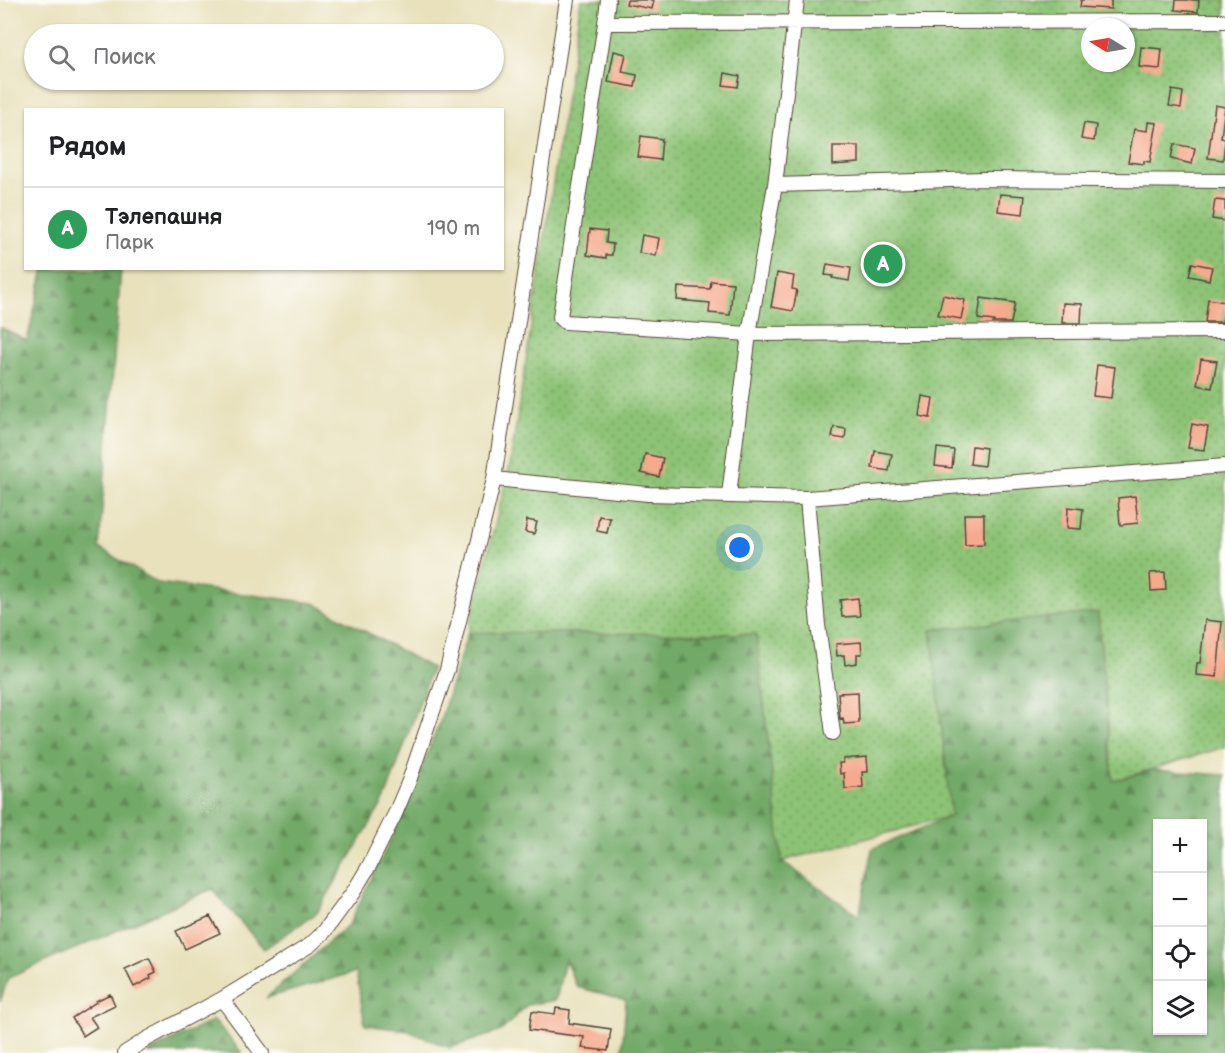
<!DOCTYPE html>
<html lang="ru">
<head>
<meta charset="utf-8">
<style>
  :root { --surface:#fff; --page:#f2f2f2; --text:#202124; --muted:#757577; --line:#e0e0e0; --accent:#b5179e }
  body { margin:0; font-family:"Balsamiq Sans",sans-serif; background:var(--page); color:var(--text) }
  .controls { position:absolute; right:18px; bottom:18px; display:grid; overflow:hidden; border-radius:0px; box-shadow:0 2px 4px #0004 }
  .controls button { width:54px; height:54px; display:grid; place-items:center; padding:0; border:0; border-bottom:2px solid var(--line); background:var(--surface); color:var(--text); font:30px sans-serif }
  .compass { position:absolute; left:1081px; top:18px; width:54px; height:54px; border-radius:50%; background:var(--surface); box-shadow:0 2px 4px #0004; rotate:281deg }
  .you { position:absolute; left:740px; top:548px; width:21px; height:21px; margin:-15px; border:4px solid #fff; border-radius:50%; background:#1a73e8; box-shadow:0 0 0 9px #1a73e833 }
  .badge { display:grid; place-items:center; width:39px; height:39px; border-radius:50%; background:var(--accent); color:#fff; font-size:20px; font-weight:700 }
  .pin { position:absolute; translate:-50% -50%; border:3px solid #fff; box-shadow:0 2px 6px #0006 }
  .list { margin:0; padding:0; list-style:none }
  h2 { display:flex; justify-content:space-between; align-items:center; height:78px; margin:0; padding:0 24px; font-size:26px }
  h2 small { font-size:20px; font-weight:400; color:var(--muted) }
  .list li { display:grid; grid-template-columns:39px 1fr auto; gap:18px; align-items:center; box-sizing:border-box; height:84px; padding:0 24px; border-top:2px solid var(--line) }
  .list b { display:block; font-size:22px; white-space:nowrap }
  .list p { margin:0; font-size:20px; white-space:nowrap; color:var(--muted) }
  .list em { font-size:20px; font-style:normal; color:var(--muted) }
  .icon { flex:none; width:33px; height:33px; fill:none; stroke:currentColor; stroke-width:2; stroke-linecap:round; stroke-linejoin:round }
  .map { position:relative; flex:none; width:1225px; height:1053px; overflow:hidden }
  .search { position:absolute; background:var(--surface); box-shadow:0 2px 4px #0004; left:24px; top:24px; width:480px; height:66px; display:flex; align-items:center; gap:15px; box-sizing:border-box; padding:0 21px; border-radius:33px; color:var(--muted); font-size:22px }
  .panel { position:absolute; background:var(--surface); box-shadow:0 2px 4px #0004; left:24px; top:108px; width:480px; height:162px; border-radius:0px }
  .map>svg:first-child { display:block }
</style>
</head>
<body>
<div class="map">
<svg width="1225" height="1053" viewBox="0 0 1225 1053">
  <defs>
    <pattern id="forest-firs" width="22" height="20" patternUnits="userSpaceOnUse" patternTransform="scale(1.5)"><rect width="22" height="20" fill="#72a967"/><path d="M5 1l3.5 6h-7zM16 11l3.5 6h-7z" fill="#5f8a54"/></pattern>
    <pattern id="garden-dots" width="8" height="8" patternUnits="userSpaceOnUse" patternTransform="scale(1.5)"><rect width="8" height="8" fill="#8dc376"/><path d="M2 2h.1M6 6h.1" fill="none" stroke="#749f60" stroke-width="1.8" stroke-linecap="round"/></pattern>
  </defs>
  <rect width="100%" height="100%" fill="#fdfcf7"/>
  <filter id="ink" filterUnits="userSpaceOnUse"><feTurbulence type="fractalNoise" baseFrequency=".0167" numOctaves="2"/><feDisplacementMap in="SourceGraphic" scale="12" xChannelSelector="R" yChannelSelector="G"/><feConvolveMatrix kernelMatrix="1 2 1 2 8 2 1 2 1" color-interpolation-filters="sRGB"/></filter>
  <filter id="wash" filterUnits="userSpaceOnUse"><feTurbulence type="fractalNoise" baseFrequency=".008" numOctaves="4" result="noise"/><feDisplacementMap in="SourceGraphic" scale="24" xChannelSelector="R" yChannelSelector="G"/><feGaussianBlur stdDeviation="1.35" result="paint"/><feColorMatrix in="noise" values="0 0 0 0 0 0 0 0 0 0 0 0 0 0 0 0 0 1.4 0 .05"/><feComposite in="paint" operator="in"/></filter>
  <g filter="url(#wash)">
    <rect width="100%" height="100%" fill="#e8e1bc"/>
    <path fill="url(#forest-firs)" stroke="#566a42" stroke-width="1.5" fill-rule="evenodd" d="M44 269H121L99 548 158 583 314 603 432 668 385 799 317 913 264 949 212 889 8 978 0 1002V327L27 341Z
      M1098 612 1113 781 1153 770 1225 775V1053H622L626 1000 577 987 565 960 556 1000 527 1005 501 1031 450 1048 406 1030 365 1025 356 972 266 998 349 924 403 814 439 724 468 632 756 634 782 861 859 916 872 849 951 816 931 630ZM1158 824H1202V1030H1158Z
      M214 1020 242 1053H147Z"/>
    <path fill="url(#garden-dots)" stroke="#64764a" stroke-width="1.5" fill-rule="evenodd" d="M581 0H1225V747L1113 781 1098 612 931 630 951 816 782 861 756 634 468 632 510 465ZM1090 27H1126V63H1090Z"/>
    <g id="blocks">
      <path fill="#f5a98d" d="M627 0H654L652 9 626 4Z
        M1081 0H1111V9L1080 7Z
        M1176 0H1199L1198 12 1175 10Z
        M1141 47 1162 49 1160 69 1139 67Z
        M614 51 626 54 622 72 637 75 635 87 608 82Z
        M725 73 740 76 738 87 723 85Z
        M1172 90 1183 92 1181 108 1169 106Z
        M1215 105 1225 107 1221 138 1225 139 1223 160 1208 158Z
        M1148 122 1157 123 1150 162 1144 161V164L1128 162 1134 129 1147 131Z
        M1084 123 1096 125 1094 141 1081 139Z
        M641 136 662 139 660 160 638 157Z
        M1174 144 1195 148 1192 164 1171 159Z
        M833 146H859V163L833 165Z
        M1000 194 1025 196 1023 214 998 211Z
        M1215 200 1225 201V221L1212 219Z
        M590 229 607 231 606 243 613 244 612 255H606V258L587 255Z
        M642 235 659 238 656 256 639 253Z
        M1192 263 1212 267 1209 280 1189 276Z
        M827 264 851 268 849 281 832 278 833 276 825 275Z
        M777 273 794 276 792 289 797 290 793 311 771 307Z
        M711 281 733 283 730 315 709 313 710 303 677 300 678 287 710 289Z
        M943 295 965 300 961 319 938 315Z
        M981 298 1015 303 1011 323H993L994 321 978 319Z
        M1208 299 1225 302 1222 322H1205Z
        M1063 303 1082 304 1081 323H1062Z
        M1201 359 1217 361 1212 388 1197 385Z
        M1097 365 1115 367 1111 398 1093 396Z
        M922 396 933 398 930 418 919 416Z
        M1192 424 1208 427 1204 450 1188 448Z
        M834 427 846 429 845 439 832 437Z
        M972 446 986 448 984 466 970 464Z
        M937 448 954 450 952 468 935 466Z
        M875 451 892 454 889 471 872 468Z
        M645 454 663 458 659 477 641 473Z
        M1135 496 1138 523 1120 525 1118 498Z
        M1068 507 1083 509 1081 529 1067 528Z
        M964 514H984V544L965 545Z
        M599 516 610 518 607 533 597 531Z
        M527 520 537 522 534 534 525 532Z
        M1165 572 1166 590 1151 591 1150 573Z
        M858 598 860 616 842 617 840 600Z
        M1205 620 1222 622 1217 677 1196 675 1197 663H1200Z
        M861 642 862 654H857V663L845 665 844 655 837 656 836 644Z
        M858 692 859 723 844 724 843 718 840 719 838 693Z
        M867 757 868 772H862L863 787 845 789 844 773 840 774 839 763H843V759Z
        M210 916 220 933 185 949 176 931Z
        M149 958 156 972 150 975 151 978 134 987 125 969Z
        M110 994 115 1005 90 1017 97 1027 83 1036 72 1018 96 1002V1001Z
        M556 1008 570 1010 569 1023 611 1029 608 1051 582 1048 584 1037 529 1030 532 1011 555 1014Z"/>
    </g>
  </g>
  <g filter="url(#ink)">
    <use href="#blocks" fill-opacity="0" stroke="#554536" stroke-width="1.5"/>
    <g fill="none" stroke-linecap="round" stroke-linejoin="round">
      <g stroke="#554536" stroke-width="16">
        <path id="minor" d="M608 0 605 23 1225 21
          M605 23 560 317 565 322 749 334 1225 331
          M775 185 985 179 1225 181
          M494 479 648 494 807 498 1225 466
          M729 495 749 334 775 185 797 0
          M807 498 818 625 833 733
          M222 999 262 1053
          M125 1053 147 1039 222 999 310 945 324 932 354 891 369 866 395 814 409 781 447 670 494 479 567 0"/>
      </g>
      <use href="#minor" stroke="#fff" stroke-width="14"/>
    </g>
  </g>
</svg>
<div class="controls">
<button>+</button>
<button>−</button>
<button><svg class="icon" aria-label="locate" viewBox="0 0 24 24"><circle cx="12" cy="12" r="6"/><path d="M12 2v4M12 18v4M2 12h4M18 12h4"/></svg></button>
<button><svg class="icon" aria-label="layers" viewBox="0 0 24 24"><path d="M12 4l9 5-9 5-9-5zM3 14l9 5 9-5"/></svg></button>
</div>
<svg class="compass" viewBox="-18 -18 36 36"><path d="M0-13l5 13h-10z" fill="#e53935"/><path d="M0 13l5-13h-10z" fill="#757577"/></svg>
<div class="you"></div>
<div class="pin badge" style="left:883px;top:264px;background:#2e9e5b">A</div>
<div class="search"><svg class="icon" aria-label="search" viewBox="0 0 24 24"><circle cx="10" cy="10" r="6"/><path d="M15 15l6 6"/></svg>Поиск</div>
<section class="panel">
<h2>Рядом<small></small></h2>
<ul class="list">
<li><span class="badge" style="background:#2e9e5b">A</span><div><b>Тэлепашня</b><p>Парк</p></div><em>190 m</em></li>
</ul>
</section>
</div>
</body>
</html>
